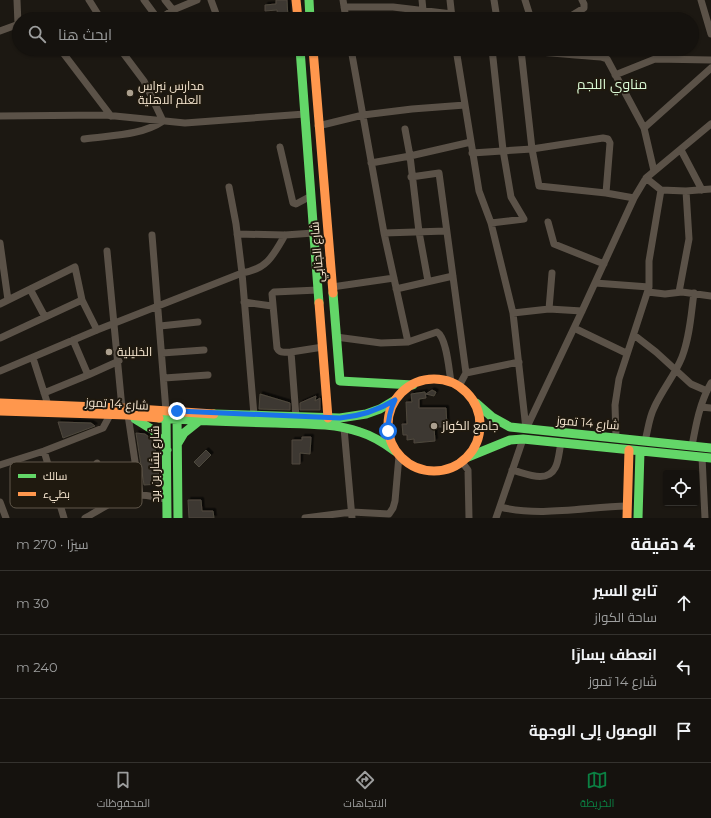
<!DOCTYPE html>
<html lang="ar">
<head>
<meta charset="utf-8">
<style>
  :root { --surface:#15120e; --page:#22201c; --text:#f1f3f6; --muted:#9d9e9e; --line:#34322e; --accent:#0b8043 }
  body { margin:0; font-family:Montserrat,Cairo,sans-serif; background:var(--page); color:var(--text); direction:rtl }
  .controls { position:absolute; right:12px; bottom:12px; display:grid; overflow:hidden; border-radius:4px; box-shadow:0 1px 3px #0004 }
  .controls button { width:36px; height:36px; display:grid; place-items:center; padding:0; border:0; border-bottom:1px solid var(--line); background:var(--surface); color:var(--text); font:20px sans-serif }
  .stop { position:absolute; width:12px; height:12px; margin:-9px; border:3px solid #1a73e8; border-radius:50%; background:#fff }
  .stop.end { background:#1a73e8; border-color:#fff; box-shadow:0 1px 4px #0008 }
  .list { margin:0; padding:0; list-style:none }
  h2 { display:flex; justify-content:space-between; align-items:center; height:52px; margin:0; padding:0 16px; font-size:17px }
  h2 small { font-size:13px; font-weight:400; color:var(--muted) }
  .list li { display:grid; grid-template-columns:26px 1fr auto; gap:12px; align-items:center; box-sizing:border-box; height:64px; padding:0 16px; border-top:1px solid var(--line) }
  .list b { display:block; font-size:15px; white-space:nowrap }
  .list p { margin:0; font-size:13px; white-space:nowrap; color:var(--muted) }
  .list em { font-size:13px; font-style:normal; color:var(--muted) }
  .icon { flex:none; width:22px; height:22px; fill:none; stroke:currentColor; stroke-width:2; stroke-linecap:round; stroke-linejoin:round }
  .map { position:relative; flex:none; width:711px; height:518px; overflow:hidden; direction:ltr }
  .search { position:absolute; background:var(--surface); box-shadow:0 1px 3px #0004; left:12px; right:12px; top:12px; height:44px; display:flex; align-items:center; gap:10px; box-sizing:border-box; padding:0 14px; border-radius:22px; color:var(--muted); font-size:15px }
  .sheet { height:244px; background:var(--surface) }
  nav { display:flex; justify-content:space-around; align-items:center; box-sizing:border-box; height:56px; border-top:1px solid var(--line); background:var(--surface); font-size:11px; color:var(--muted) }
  nav a { display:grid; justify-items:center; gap:2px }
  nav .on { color:var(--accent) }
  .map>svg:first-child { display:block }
</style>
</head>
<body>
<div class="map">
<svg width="711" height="518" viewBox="0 0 711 518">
  <defs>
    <filter id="shadow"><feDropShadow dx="2.5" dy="-2.5" stdDeviation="0" flood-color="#0009"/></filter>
  </defs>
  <rect width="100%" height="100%" fill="#1c1812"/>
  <path fill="#3e3930" stroke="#4e483e" filter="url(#shadow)" d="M276 0H287L288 19H278L277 10 265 11V5L276 4Z
    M432 390 436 392 434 396 426 394Z
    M425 392 426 398 419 399V408H446L447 427H434L435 441 414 443V439L407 440V435H403L402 424H407L406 402H412L411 394Z
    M260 394 290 403V410L259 409Z
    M316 396 315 401 320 398V410H300V403Z
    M58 422 91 423 95 426 63 438Z
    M136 433 145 434 149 437 153 443 155 448 160 484 144 485Z
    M302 437H311L310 454 300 453V464H292V440H302Z
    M206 450 211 455 199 467 194 462Z
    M188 500H201L202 511H213L214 518H189Z"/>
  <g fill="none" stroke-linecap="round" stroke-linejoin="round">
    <path stroke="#5b5248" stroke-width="7" d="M17 0 18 24
      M89 0 101 19
      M144 0 158 19
      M165 0 173 10
      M211 0 218 19
      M343 0 346 19
      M422 0 423 10
      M450 0 452 18
      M494 0 497 19
      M525 0 531 19
      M701 0 711 34
      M344 7H393L452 14
      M160 19 173 10 197 0
      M566 19 584 8V4L582 0
      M0 31 19 24
      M60 49 111 116
      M351 49 384 233 408 342
      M456 49 479 191 491 223 513 313 526 429
      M473 49C516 49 558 54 601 57L607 59 644 128 654 171
      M521 50 532 149 539 186 606 193 634 198
      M615 75 655 59 711 60
      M0 116 105 115 185 123 305 114
      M318 126 363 115 412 109 465 105
      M644 128 711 68
      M405 129 410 156 419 232 428 281
      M84 139C110 135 141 136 163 121L144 81 120 49
      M280 147 293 203 296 204 311 196
      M681 150 702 190
      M472 153 532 149 603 138 608 139 610 143 606 193
      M371 163 410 156 471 142
      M411 177 439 173 466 373 459 386
      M646 178 661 190 686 191 711 189
      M229 187 236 224 242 273 254 415
      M548 222 554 244 604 264
      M491 223 524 219 511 197 503 150 492 49
      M384 233 446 231
      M237 234 285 235 314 233
      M152 235 166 411
      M0 243 8 300
      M107 251 122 408
      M595 283 649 287
      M332 287 394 278
      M30 289 45 317
      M396 289 453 276
      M648 292 665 294 682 292 711 296
      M679 292 689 239 686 191
      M244 302 272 306
      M0 304 75 267 82 300 97 330
      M549 309 552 273
      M513 313 549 309 582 311
      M160 326 198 322
      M574 328 626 353
      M634 335 656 352 691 384 707 391
      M336 337 381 343 408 342 437 332C447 338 449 371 451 382
      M0 338 82 300
      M73 340 88 375 119 361
      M291 352C285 352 280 354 277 348L272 294 274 292 318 290
      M162 353 204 350
      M33 358 48 405
      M0 371 97 330 242 273C267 269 273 256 285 235
      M466 373 519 362
      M164 378 208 375
      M44 393 88 375
      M701 407 711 408
      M128 415 140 495
      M296 417 291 352 323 347
      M344 428 352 518
      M526 429 582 311 634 198 646 178 711 124
      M616 437 615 405 619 379 649 287V261L661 190
      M645 441C648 430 649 418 654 408 662 390 675 375 682 357 690 336 691 314 694 293
      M692 446C696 424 700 402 711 383
      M44 451 64 518
      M702 457 705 518
      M462 462 468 470 469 518
      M97 463 112 504
      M0 465 44 451 103 428 110 415
      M512 470C525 473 547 484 555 468 559 461 559 451 561 443
      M0 502 6 518
      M500 507C540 517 586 507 627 506
      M85 518C100 510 122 494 139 495 149 495 158 498 167 499
      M305 518 352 512 389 514 393 508 395 501 399 456
      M496 518 523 439"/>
    <path stroke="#63d668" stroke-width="9" d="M309 0 310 19
      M300 49 319 303
      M333 293 340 381 413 385
      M476 403 492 417 510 427 711 448
      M166 413 167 518
      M177 414 178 518
      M214 414 340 418 366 414 380 409 395 400
      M159 418C198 421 237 422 275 423 304 424 333 423 360 432 373 436 384 443 395 451
      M135 419 153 430 167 450
      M178 443 184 433 199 421
      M468 457 510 440 523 439 711 458
      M638 518 640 451"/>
    <path stroke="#ff974d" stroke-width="9" d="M296 0 298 19
      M313 49 333 293
      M319 303 328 418
      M388 425a46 46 0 1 1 92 0a46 46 0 1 1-92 0Z
      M0 403 122 408 214 414
      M0 411 128 415 159 418
      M627 518 629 450"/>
  </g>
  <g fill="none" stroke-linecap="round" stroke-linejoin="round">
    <path stroke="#1a73e8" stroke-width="5" d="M177 411 340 418C361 416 377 411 395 400 390 410 388 419 388 431"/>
  </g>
  <g fill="#aca08f" stroke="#1f190f" stroke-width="1.5">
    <circle cx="130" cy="93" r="4"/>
    <circle cx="109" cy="352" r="4"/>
    <circle cx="434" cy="426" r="4"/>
  </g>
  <g text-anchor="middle" stroke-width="4" stroke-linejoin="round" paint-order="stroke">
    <g font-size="12" fill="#f9e9d3" stroke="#1f190f" text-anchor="start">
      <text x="138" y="90">مدارس نبراس<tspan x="138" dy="14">العلم الاهلية</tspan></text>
      <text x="117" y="356">الخليلية</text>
      <text x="442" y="430">جامع الكواز</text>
    </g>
    <g font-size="12" fill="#f9e9d3" stroke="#1f190f">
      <text transform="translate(317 252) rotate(-95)" y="4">شارع الجنابي</text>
      <text transform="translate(117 404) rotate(3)" y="4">شارع 14 تموز</text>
      <text transform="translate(588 423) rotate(5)" y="4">شارع 14 تموز</text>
      <text transform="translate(155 464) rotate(-90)" y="4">شارع بشار بن برد</text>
    </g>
    <g font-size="14" fill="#dbfad5" stroke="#1f190f">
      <text x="612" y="89">مناوي اللجم</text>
    </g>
  </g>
  <rect x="10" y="462" width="132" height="46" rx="6" fill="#1f190f" stroke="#60574a" stroke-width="1"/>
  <rect x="18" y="474" width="18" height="4" fill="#63d668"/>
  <rect x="18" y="492" width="18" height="4" fill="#ff974d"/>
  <g font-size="11" fill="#f9e9d3">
    <text x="43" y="480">سالك</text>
    <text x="43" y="498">بطيء</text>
  </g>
</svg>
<div class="controls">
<button><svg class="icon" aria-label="locate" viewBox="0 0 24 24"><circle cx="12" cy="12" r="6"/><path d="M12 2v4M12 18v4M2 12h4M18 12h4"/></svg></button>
</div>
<div class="stop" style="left:388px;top:431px"></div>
<div class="stop end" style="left:177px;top:411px"></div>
<div class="search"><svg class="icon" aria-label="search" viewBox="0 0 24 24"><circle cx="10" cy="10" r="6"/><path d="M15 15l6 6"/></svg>ابحث هنا</div>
</div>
<section class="sheet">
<h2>4 دقيقة<small>سيرًا · 270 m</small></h2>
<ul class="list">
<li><svg class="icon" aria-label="ahead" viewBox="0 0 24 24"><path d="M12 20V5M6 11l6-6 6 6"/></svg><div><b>تابع السير</b><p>ساحة الكواز</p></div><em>30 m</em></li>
<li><svg class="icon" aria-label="left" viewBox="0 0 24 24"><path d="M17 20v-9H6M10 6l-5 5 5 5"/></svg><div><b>انعطف يسارًا</b><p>شارع 14 تموز</p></div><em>240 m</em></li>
<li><svg class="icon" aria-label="arrive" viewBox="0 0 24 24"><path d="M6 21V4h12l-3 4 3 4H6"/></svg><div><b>الوصول إلى الوجهة</b></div></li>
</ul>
</section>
<nav>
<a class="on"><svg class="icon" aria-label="map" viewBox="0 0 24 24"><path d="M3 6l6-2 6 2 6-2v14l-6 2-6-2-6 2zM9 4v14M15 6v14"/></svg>الخريطة</a>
<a><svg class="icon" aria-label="directions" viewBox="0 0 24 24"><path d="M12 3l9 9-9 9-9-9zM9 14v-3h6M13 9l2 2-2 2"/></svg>الاتجاهات</a>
<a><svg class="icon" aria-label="saved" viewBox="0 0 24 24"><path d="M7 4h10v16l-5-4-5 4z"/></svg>المحفوظات</a>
</nav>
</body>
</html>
